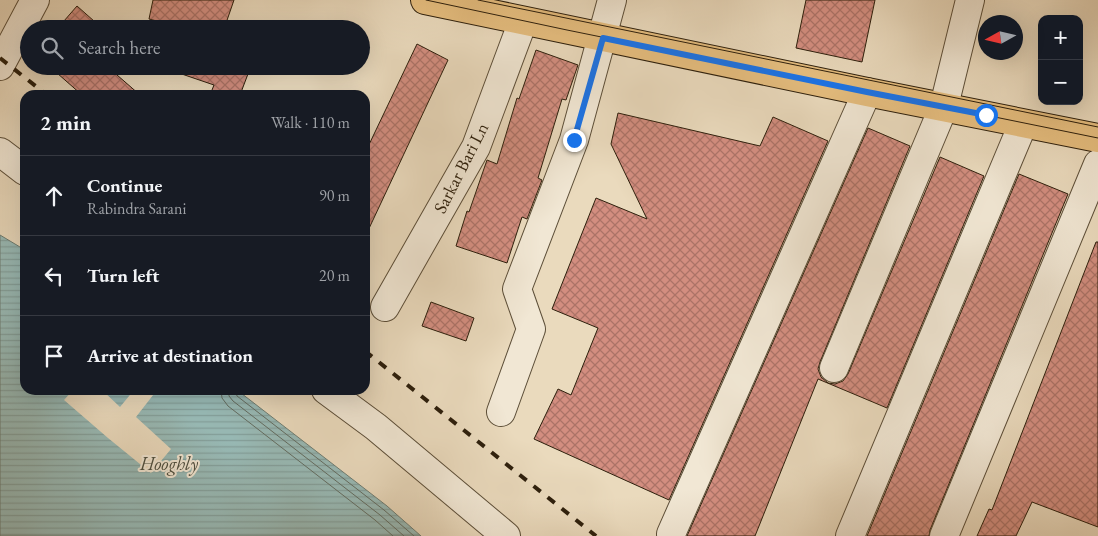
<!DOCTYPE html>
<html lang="en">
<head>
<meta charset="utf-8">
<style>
  :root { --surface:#171b24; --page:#242831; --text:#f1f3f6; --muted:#9ea1a6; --line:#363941 }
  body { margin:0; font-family:"EB Garamond",serif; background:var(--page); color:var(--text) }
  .controls { position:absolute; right:15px; top:15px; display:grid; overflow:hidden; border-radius:10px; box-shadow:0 5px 20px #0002 }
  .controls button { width:45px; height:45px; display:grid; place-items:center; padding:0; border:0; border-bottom:1px solid var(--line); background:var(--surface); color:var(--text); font:25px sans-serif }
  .compass { position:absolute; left:978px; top:15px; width:45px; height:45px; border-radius:50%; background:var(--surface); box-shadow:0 5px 20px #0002; rotate:262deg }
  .stop { position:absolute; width:15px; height:15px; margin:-11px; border:4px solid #1a73e8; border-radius:50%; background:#fff }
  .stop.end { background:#1a73e8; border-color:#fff; box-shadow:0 1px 5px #0008 }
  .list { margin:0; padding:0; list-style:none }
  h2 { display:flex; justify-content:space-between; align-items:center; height:65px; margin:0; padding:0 20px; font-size:21px }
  h2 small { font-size:16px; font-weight:400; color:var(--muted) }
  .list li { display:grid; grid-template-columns:32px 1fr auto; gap:15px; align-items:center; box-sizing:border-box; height:80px; padding:0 20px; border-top:1px solid var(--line) }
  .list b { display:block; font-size:19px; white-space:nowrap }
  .list p { margin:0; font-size:16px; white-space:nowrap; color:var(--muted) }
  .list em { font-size:16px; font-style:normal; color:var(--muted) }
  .icon { flex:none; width:28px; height:28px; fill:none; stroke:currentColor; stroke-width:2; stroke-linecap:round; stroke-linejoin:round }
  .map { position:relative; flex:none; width:1098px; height:536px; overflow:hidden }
  .search { position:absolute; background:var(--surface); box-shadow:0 5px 20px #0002; left:20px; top:20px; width:350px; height:55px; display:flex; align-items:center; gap:12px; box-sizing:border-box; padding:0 18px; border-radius:28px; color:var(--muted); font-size:19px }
  .panel { position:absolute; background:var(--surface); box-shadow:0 5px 20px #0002; left:20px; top:90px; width:350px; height:305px; border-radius:15px }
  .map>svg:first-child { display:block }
</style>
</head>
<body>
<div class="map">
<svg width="1098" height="536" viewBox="0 0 1098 536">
  <defs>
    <pattern id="water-rules" width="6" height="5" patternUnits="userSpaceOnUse" patternTransform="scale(1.25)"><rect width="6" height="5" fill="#98bab6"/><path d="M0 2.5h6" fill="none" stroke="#839f9b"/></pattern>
    <pattern id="building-cross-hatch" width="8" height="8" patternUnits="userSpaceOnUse" patternTransform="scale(1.25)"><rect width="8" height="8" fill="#d38e80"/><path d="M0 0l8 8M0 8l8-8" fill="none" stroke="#ac7367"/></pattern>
  </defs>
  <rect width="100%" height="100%" fill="#eadabd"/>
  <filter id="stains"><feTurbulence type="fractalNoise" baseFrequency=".004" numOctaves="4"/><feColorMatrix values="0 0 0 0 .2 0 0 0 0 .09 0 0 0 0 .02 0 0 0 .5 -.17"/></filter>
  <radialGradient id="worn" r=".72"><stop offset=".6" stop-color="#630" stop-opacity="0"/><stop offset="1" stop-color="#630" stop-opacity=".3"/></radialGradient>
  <path fill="url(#water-rules)" stroke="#6d7c72" d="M0 235 25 250V390H237L387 506 421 536H0Z"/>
  <path fill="#eadabd" d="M73 390H102L120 407 134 390H157L136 417 171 449 151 473 108 438 64 400Z"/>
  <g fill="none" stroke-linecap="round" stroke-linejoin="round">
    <path stroke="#626c61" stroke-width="1" d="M221 390 222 398 228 406 375 520 393 536
      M229 390V396L233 401 380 515 404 536
      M235 390 237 396 384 510 414 536"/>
  </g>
  <path fill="url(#building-cross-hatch)" stroke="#2d1f0c" d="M153 0H234L224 29H188L149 19Z
    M806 0H875L862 62 796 48Z
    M77 6 103 29H57Z
    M417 44 448 60 365 237V153Z
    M536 50 578 65 566 100 562 99 538 178 542 180 527 219 522 217 507 263 456 246 467 211 469 212 487 160 497 164 517 98 519 99Z
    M49 66H111L109 68 140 95H82Z
    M171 66H251L240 95H210L214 85 170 70Z
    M618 113 760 146 773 117 828 141 669 500 534 439 558 389 571 395 598 328 552 309 596 198 647 219 611 144Z
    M868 128 910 146 820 362 818 369 821 377 828 383 835 384 843 381 848 374 940 157 984 176 887 408 818 379 755 536H687Z
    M1019 174 1068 194 930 530 929 536H867Z
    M1096 242H1098V527L1032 502 1016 536H977L989 509 992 510Z
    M431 302 474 318 466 341 422 326Z"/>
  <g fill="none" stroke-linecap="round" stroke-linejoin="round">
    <g stroke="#5c4e38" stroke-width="30">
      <path id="minor" d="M0 66 35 0
        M0 152 25 171
        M385 307 476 147 523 21
        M834 368 944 106 970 0
        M326 390 376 427 506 536
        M501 412 531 329 517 289 574 140 612 0
        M671 534 867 92
        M850 536 1023 124
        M944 536 1098 164"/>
    </g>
    <g stroke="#2d1f0c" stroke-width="30">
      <path id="major" d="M425 0 867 92 1098 138"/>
    </g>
    <use href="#minor" stroke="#f1e7d4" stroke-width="28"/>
    <use href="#major" stroke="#e5bd7e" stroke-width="28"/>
    <path stroke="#2d1f0c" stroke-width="1" d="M426 0 567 30 1098 138
      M478 0 1098 127"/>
    <path stroke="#2d1f0c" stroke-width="4" stroke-dasharray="9 9" stroke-linecap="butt" d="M0 58 47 95
      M365 351 596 536"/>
  </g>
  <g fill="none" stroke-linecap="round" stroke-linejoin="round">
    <path stroke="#1a73e8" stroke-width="6" d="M574 140 603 38 867 92 986 115"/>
  </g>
  <g text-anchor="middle" stroke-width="4" stroke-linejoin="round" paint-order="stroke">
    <g font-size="18" fill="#2d1f0c" stroke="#f1e7d4">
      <text transform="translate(461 168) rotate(-63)" y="6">Sarkar Bari Ln</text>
    </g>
    <g font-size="19" font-style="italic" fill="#4d4e3f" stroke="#f1e7d4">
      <text x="169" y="470">Hooghly</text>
    </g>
  </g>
  <rect width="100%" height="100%" filter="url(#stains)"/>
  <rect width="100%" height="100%" fill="url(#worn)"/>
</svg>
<div class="controls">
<button>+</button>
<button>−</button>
</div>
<svg class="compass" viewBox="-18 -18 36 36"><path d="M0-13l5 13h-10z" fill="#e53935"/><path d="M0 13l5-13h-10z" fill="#9ea1a6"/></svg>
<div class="stop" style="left:986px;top:115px"></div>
<div class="stop end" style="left:574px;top:140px"></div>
<div class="search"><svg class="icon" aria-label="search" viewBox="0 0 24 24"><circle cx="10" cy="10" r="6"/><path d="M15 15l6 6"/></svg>Search here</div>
<section class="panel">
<h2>2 min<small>Walk · 110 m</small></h2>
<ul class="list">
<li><svg class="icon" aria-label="ahead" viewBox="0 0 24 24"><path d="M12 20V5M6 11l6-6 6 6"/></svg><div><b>Continue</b><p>Rabindra Sarani</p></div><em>90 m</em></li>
<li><svg class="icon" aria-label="left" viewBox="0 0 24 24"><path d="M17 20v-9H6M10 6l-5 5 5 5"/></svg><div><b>Turn left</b></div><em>20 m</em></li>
<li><svg class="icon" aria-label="arrive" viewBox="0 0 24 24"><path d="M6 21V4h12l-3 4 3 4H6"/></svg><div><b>Arrive at destination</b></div></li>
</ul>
</section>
</div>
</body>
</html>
